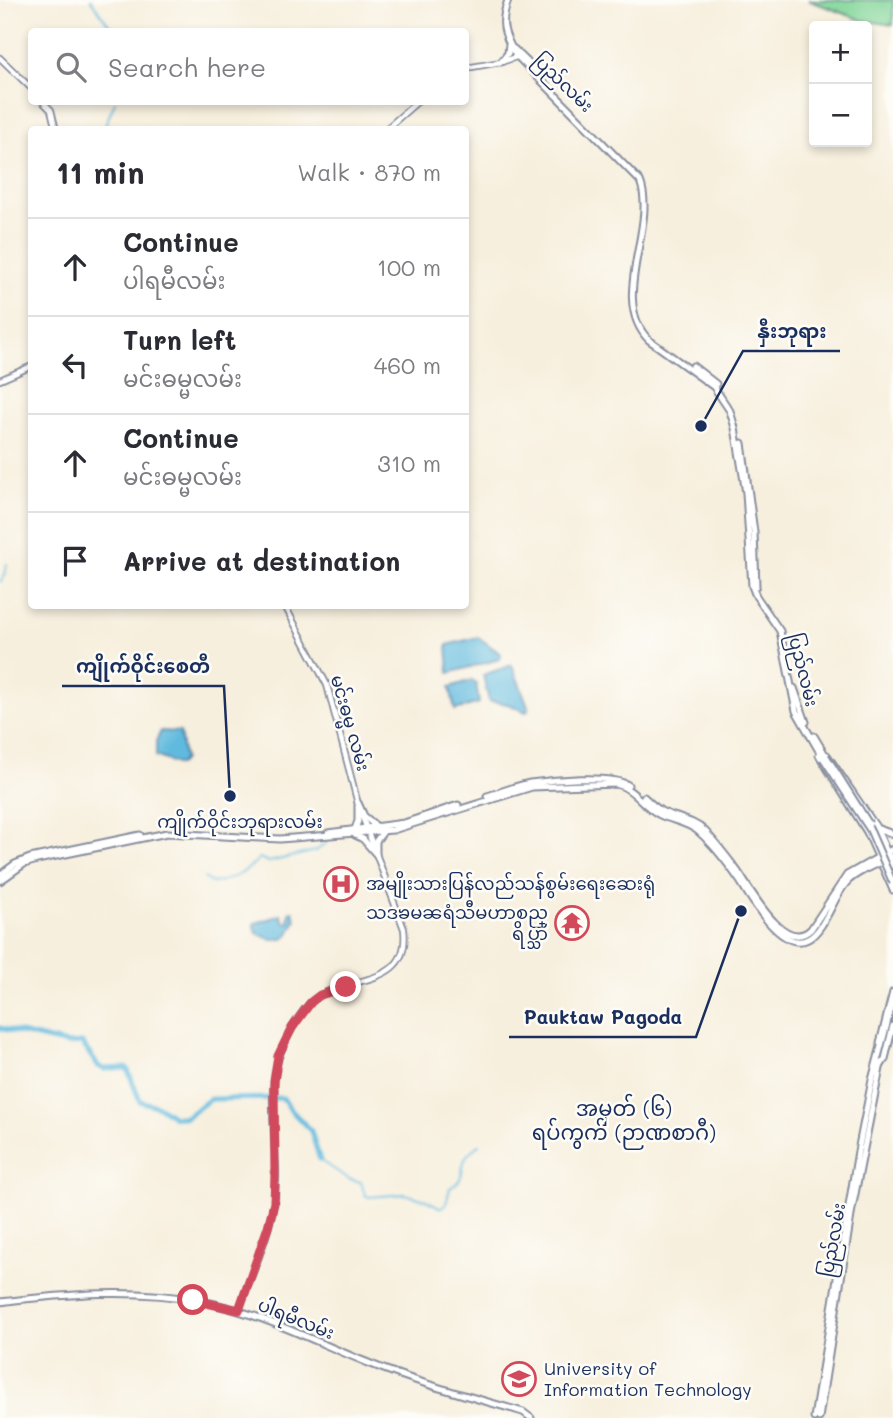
<!DOCTYPE html>
<html lang="en">
<head>
<meta charset="utf-8">
<style>
  :root { --surface:#fff; --page:#f2f2f3; --text:#2b2b33; --muted:#7c7c81; --line:#e1e1e2 }
  body { margin:0; font-family:Mali,"Noto Sans Myanmar",sans-serif; background:var(--page); color:var(--text) }
  .controls { position:absolute; right:21px; top:21px; display:grid; overflow:hidden; border-radius:7px; box-shadow:0 4px 10px #0003 }
  .controls button { width:63px; height:63px; display:grid; place-items:center; padding:0; border:0; border-bottom:2px solid var(--line); background:var(--surface); color:var(--text); font:35px sans-serif }
  .stop { position:absolute; width:21px; height:21px; margin:-16px; border:5px solid #d1495b; border-radius:50%; background:#fff }
  .stop.end { background:#d1495b; border-color:#fff; box-shadow:0 2px 7px #0008 }
  .list { margin:0; padding:0; list-style:none }
  h2 { display:flex; justify-content:space-between; align-items:center; height:91px; margin:0; padding:0 28px; font-size:30px }
  h2 small { font-size:23px; font-weight:400; color:var(--muted) }
  .list li { display:grid; grid-template-columns:46px 1fr auto; gap:21px; align-items:center; box-sizing:border-box; height:98px; padding:0 28px; border-top:2px solid var(--line) }
  .list b { display:block; font-size:26px; white-space:nowrap }
  .list p { margin:0; font-size:23px; white-space:nowrap; color:var(--muted) }
  .list em { font-size:23px; font-style:normal; color:var(--muted) }
  .icon { flex:none; width:38px; height:38px; fill:none; stroke:currentColor; stroke-width:2; stroke-linecap:round; stroke-linejoin:round }
  .map { position:relative; flex:none; width:893px; height:1418px; overflow:hidden }
  .search { position:absolute; background:var(--surface); box-shadow:0 4px 10px #0003; left:28px; top:28px; width:441px; height:77px; display:flex; align-items:center; gap:18px; box-sizing:border-box; padding:0 24px; border-radius:7px; color:var(--muted); font-size:26px }
  .panel { position:absolute; background:var(--surface); box-shadow:0 4px 10px #0003; left:28px; top:126px; width:441px; height:483px; border-radius:7px }
  .map>svg:first-child { display:block }
</style>
</head>
<body>
<div class="map">
<svg width="893" height="1418" viewBox="0 0 893 1418">
  <rect width="100%" height="100%" fill="#fdfcf7"/>
  <filter id="ink" filterUnits="userSpaceOnUse"><feTurbulence type="fractalNoise" baseFrequency=".0143" numOctaves="2"/><feDisplacementMap in="SourceGraphic" scale="14" xChannelSelector="R" yChannelSelector="G"/><feConvolveMatrix kernelMatrix="1 2 1 2 8 2 1 2 1" color-interpolation-filters="sRGB"/></filter>
  <filter id="wash" filterUnits="userSpaceOnUse"><feTurbulence type="fractalNoise" baseFrequency=".00686" numOctaves="4" result="noise"/><feDisplacementMap in="SourceGraphic" scale="28" xChannelSelector="R" yChannelSelector="G"/><feGaussianBlur stdDeviation="1.57" result="paint"/><feColorMatrix in="noise" values="0 0 0 0 0 0 0 0 0 0 0 0 0 0 0 0 0 1.4 0 .05"/><feComposite in="paint" operator="in"/></filter>
  <g filter="url(#wash)">
    <rect width="100%" height="100%" fill="#f7efdd"/>
    <path fill="#81d598" stroke="#4e827b" stroke-width="2" d="M808 0H893V25L861 20Z"/>
    <path fill="#60bade" stroke="#3e749e" stroke-width="2" d="M478 637 501 654 500 659 449 673 447 645Z
      M512 665 528 706V710L526 712 508 704 489 701 483 675Z
      M472 680 476 683 479 703 455 710 450 687Z
      M161 731 180 732 184 759 179 765 156 756V741Z
      M293 911 296 921C292 925 291 933 286 937 279 943 262 937 256 932L254 925 256 923 281 915 285 923 289 922V912Z"/>
    <g fill="none" stroke-linecap="round" stroke-linejoin="round">
      <path stroke="#60bade" stroke-width="2" d="M91 0 114 32
        M103 130 115 102
        M0 582 5 575 7 564
        M204 878 212 883C231 880 247 873 259 858L269 862 316 851 327 842
        M320 1160 349 1179 361 1182 365 1195 369 1197 405 1194 426 1200 441 1208 446 1204 450 1188C467 1178 459 1170 466 1157 469 1152 475 1148 479 1144"/>
      <path stroke="#60bade" stroke-width="5" d="M0 1028 67 1044 82 1043 98 1066 104 1069 127 1068 140 1101 160 1107 174 1117H186L210 1099 283 1098 290 1109 311 1131 320 1160"/>
    </g>
  </g>
  <g filter="url(#ink)">
    <g fill="none" stroke-linecap="round" stroke-linejoin="round">
      <g stroke="#898f9e" stroke-width="8">
        <path id="secondary" d="M0 58 32 89
          M466 68 501 62 519 56
          M43 102 51 110 56 130
          M385 130 417 102
          M0 380 32 366
          M285 606 327 685 358 804
          M239 1310C251 1275 268 1240 274 1203 282 1149 260 1089 286 1040 294 1025 303 1006 318 997 351 975 411 987 404 929L362 816"/>
      </g>
      <g stroke="#898f9e" stroke-width="9">
        <path id="primary" d="M819 755 867 832 893 890
          M827 755 876 827 893 866
          M487 796C501 792 515 786 530 783 551 780 610 774 628 785
          M644 797C649 802 655 807 661 811 676 818 693 820 705 831 716 843 727 857 736 869 749 886 784 956 811 929L847 875 893 849
          M358 803 364 816 377 827
          M876 828 893 834
          M355 829 358 821V806
          M328 833 404 823 458 805
          M355 835 363 839 376 854
          M376 854V841L383 832
          M0 875 15 864 30 858 140 835
          M0 881 24 864 37 860 167 833 280 839 393 830 532 787 616 784C635 789 643 807 660 815 673 821 688 822 699 832 714 845 729 865 740 881 750 898 782 953 808 939 825 930 833 897 847 882 858 870 879 864 893 856
          M880 1043 893 992
          M880 1067 885 1059 893 1026
          M0 1302C67 1294 134 1288 201 1301 261 1313 315 1342 371 1364 420 1384 472 1397 523 1412L531 1418"/>
      </g>
      <g stroke="#898f9e" stroke-width="9">
        <path id="trunk" d="M508 0C500 23 503 33 515 54L640 181C658 226 608 299 649 340L714 387 730 411 735 428 746 493 752 586 756 596 780 631 796 711 823 758
          M514 49 542 76
          M501 62 508 53 509 44
          M693 366 716 384
          M742 443 754 532 756 586
          M794 688 806 722
          M814 736 826 756
          M814 1418 858 1151 872 1080 893 1001
          M819 1418 852 1209 881 1063"/>
      </g>
      <use href="#secondary" stroke="#fff" stroke-width="4.5"/>
      <use href="#primary" stroke="#fff" stroke-width="5"/>
      <use href="#trunk" stroke="#fff" stroke-width="5"/>
      <g stroke="#898f9e" stroke-width="9" stroke-linecap="butt">
        <path id="trunk-bridge" d="M826 756 869 824
          M823 758 870 830 893 883"/>
      </g>
      <use href="#trunk-bridge" stroke="#fff" stroke-width="5"/>
    </g>
  </g>
  <g fill="none" stroke-linecap="round" stroke-linejoin="round" filter="url(#ink)">
    <path stroke="#d1495b" stroke-width="9" d="M193 1300 239 1310 268 1227 274 1203 275 1175 274 1081 278 1056 292 1028 311 1002 320 995 346 987"/>
  </g>
  <defs>
    <g id="hospital-ring" transform="scale(1.75)"><circle r="9.5" fill="#fdfcf7" stroke="#d1495b" stroke-width="1.5"/><path d="M-5-5h3v3.5h4V-5h3V5h-3V1.5h-4V5h-3Z" fill="#d1495b"/></g>
    <g id="temple-ring" transform="scale(1.75)"><circle r="9.5" fill="#fdfcf7" stroke="#d1495b" stroke-width="1.5"/><path d="M0-6L5-2H3V0L6.5 2.5H4V6H1.5V3h-3V6H-4V2.5H-6.5L-3 0V-2H-5Z" fill="#d1495b"/></g>
    <g id="university-ring" transform="scale(1.75)"><circle r="9.5" fill="#fdfcf7" stroke="#d1495b" stroke-width="1.5"/><path d="M0-5L7-2L0 1L-7-2ZM-4 1L0 2.5L4 1V4Q0 6-4 4Z" fill="#d1495b"/></g>
  </defs>
  <g fill-rule="evenodd">
    <use href="#hospital-ring" x="341" y="884"/>
    <use href="#temple-ring" x="572" y="923"/>
    <use href="#university-ring" x="519" y="1379"/>
  </g>
  <g text-anchor="middle" stroke-width="5" stroke-linejoin="round" paint-order="stroke">
    <g font-size="18" fill="#1b2f5e" stroke="#fdfcf7">
      <text transform="translate(563 83) rotate(44)" y="6">ပြည်လမ်း</text>
      <text transform="translate(803 670) rotate(76)" y="6">ပြည်လမ်း</text>
      <text transform="translate(350 723) rotate(74)" y="6">မင်းဓမ္မ လမ်း</text>
      <text x="240" y="828">ကျိုက်ဝိုင်းဘုရားလမ်း</text>
      <text transform="translate(833 1240) rotate(-80)" y="6">ပြည်လမ်း</text>
      <text transform="translate(296 1319) rotate(22)" y="6">ပါရမီလမ်း</text>
    </g>
    <g font-size="18" fill="#1b2f5e" stroke="#fdfcf7" text-anchor="start">
      <text x="366" y="890">အမျိုးသားပြန်လည်သန်စွမ်းရေးဆေးရုံ</text>
      <text x="548" y="919" text-anchor="end">သဒၶမၼရံသီမဟာစည္<tspan x="548" dy="21">ရိပ္သာ</tspan></text>
      <text x="544" y="1375">University of<tspan x="544" dy="21">Information Technology</tspan></text>
    </g>
    <g font-size="21" fill="#1b2f5e" stroke="#fdfcf7">
      <text x="624" y="1116">အမှတ် (၆)<tspan x="624" dy="24">ရပ်ကွက် (ဉာဏစာဂီ)</tspan></text>
    </g>
  </g>
  <path fill="none" stroke="#1b2f5e" stroke-width="2.5" d="M701 426L743 351H840M230 796L224 686H62M741 911L696 1037H509"/>
  <g fill="#1b2f5e" stroke="#fdfcf7" stroke-width="2.5">
    <circle cx="701" cy="426" r="7"/>
    <circle cx="230" cy="796" r="7"/>
    <circle cx="741" cy="911" r="7"/>
  </g>
  <g font-size="19" text-anchor="middle" font-weight="bold" fill="#1b2f5e" stroke="#fdfcf7" stroke-width="5" stroke-linejoin="round" paint-order="stroke">
    <text x="792" y="338">နှီးဘုရား</text>
    <text x="143" y="673">ကျိုက်ဝိုင်းစေတီ</text>
    <text x="603" y="1024">Pauktaw Pagoda</text>
  </g>
</svg>
<div class="controls">
<button>+</button>
<button>−</button>
</div>
<div class="stop" style="left:193px;top:1300px"></div>
<div class="stop end" style="left:346px;top:987px"></div>
<div class="search"><svg class="icon" aria-label="search" viewBox="0 0 24 24"><circle cx="10" cy="10" r="6"/><path d="M15 15l6 6"/></svg>Search here</div>
<section class="panel">
<h2>11 min<small>Walk · 870 m</small></h2>
<ul class="list">
<li><svg class="icon" aria-label="ahead" viewBox="0 0 24 24"><path d="M12 20V5M6 11l6-6 6 6"/></svg><div><b>Continue</b><p>ပါရမီလမ်း</p></div><em>100 m</em></li>
<li><svg class="icon" aria-label="left" viewBox="0 0 24 24"><path d="M17 20v-9H6M10 6l-5 5 5 5"/></svg><div><b>Turn left</b><p>မင်းဓမ္မလမ်း</p></div><em>460 m</em></li>
<li><svg class="icon" aria-label="ahead" viewBox="0 0 24 24"><path d="M12 20V5M6 11l6-6 6 6"/></svg><div><b>Continue</b><p>မင်းဓမ္မလမ်း</p></div><em>310 m</em></li>
<li><svg class="icon" aria-label="arrive" viewBox="0 0 24 24"><path d="M6 21V4h12l-3 4 3 4H6"/></svg><div><b>Arrive at destination</b></div></li>
</ul>
</section>
</div>
</body>
</html>
